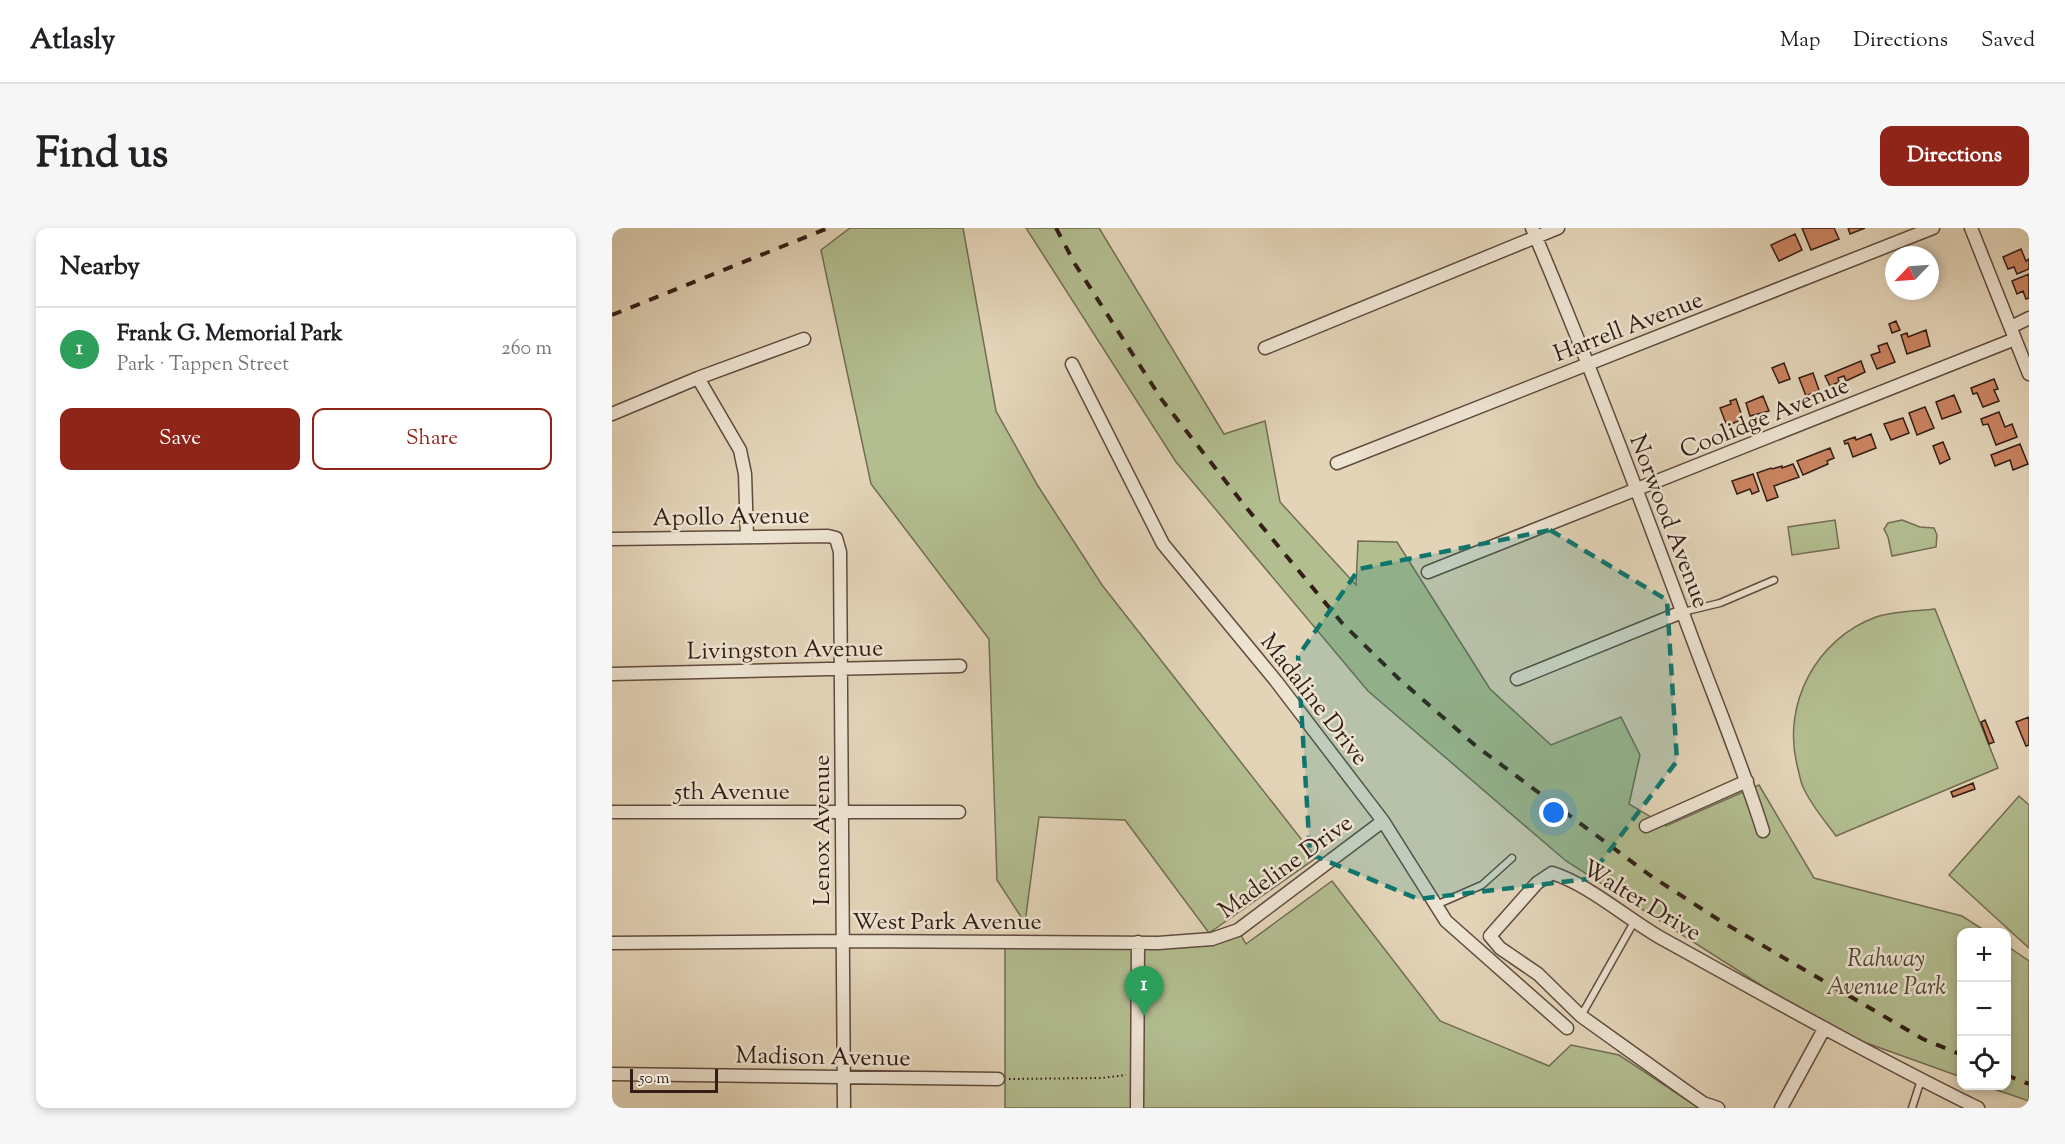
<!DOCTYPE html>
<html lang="en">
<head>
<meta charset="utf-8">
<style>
  :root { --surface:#fff; --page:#f6f6f6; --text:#202124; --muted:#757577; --line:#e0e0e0; --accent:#8f2418 }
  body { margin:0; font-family:"Sorts Mill Goudy",serif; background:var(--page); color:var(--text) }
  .controls { position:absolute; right:18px; bottom:18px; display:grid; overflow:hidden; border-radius:12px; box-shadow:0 3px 9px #0003 }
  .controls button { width:54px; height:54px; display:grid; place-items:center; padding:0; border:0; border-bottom:2px solid var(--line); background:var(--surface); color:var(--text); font:30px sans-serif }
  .compass { position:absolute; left:1273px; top:18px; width:54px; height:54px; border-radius:50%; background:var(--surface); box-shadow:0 3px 9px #0003; rotate:245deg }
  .scale { position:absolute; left:18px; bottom:15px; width:88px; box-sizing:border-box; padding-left:6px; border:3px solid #331d15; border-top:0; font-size:16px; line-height:21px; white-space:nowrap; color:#331d15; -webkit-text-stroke:4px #ede3d1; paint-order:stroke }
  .you { position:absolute; left:942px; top:585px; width:21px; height:21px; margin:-15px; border:4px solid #fff; border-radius:50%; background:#1a73e8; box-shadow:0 0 0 9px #1a73e833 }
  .badge { display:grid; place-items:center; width:39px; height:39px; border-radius:50%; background:var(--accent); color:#fff; font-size:20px; font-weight:700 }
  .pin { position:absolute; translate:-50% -50px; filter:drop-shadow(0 2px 3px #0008) }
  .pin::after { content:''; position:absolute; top:32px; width:21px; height:18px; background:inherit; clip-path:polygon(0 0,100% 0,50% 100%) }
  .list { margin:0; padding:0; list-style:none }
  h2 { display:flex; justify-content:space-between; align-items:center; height:78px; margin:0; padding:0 24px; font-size:26px }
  h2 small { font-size:20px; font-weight:400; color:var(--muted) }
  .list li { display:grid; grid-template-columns:39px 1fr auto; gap:18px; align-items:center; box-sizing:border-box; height:84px; padding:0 24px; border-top:2px solid var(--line) }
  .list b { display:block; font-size:22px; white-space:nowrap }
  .list p { margin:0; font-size:20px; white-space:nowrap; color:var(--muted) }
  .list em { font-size:20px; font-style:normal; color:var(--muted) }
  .actions { display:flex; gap:12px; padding:18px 24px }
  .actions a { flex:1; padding:14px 0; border:2px solid var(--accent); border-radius:12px; text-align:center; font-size:21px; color:var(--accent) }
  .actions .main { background:var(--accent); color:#fff }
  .icon { flex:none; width:33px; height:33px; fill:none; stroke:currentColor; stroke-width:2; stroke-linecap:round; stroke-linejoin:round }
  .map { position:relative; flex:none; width:1417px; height:880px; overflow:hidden; border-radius:12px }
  header { display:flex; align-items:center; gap:36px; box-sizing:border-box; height:84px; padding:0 30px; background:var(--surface); border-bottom:2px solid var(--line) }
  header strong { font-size:28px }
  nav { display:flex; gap:33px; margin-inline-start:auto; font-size:21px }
  .intro { display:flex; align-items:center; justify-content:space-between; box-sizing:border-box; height:144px; padding:0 36px }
  h1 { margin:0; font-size:42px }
  .button { padding:15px 27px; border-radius:12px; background:var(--accent); color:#fff; font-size:21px; font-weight:700 }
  main { display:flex; gap:36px; padding:0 36px }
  aside { flex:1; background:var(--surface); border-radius:12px; box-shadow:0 3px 9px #0003 }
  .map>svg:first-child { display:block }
</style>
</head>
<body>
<header>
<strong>Atlasly</strong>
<nav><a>Map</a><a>Directions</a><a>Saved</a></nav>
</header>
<div class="intro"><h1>Find us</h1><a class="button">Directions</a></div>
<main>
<aside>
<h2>Nearby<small></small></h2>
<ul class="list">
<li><span class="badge" style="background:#2e9e5b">1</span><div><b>Frank G. Memorial Park</b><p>Park · Tappen Street</p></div><em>260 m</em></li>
</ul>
<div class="actions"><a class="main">Save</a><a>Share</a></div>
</aside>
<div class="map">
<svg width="1417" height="880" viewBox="0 0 1417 880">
  <rect width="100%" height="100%" fill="#e3d4b8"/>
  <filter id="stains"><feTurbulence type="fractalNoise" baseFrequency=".00333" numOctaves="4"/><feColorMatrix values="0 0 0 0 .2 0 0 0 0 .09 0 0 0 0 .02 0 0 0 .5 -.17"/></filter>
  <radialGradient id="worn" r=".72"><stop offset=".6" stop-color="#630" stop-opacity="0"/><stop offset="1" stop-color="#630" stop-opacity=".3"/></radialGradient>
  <path fill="#b2bd90" stroke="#726d52" stroke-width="1.5" d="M238 0H351L384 183 426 258 490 357 704 630 597 705 513 592 427 589 413 695 385 652 377 411 259 256 209 22Z
    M414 0H487L612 206 653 193 668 274 744 357 746 313 785 314 878 461 939 517 1009 489 1028 527 1017 576 1054 598 1147 557 1202 650 1350 688 1375 704H1350L1349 849 1221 803 954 633 756 463 564 234Z
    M1223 292 1227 320 1180 327 1176 299Z
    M1290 292 1308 299 1322 300 1325 307 1324 319 1280 328 1276 309 1272 301 1276 295Z
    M1323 381 1386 540 1224 608C1213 593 1199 577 1191 559 1188 552 1187 544 1185 537 1170 476 1204 411 1264 389 1280 383 1306 383 1323 381Z
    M1407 568 1417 577V720L1337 647Z
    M720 653 828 793 937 838 959 817 1007 827 1087 880H393V717L494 718 626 702 634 716Z
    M1395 718 1417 733V873L1373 858H1394Z"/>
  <path fill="#ca8360" stroke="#331d15" stroke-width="1.5" d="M1190 0H1222L1227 11 1199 22Z
    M1236 0H1253L1238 6Z
    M1183 6 1190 22 1167 33 1159 17Z
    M1409 21 1414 33 1417 31V41L1405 46 1402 39 1396 41 1391 29Z
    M1417 46V70L1414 71 1411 63 1405 66 1400 53Z
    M1284 93 1288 102 1280 105 1277 96Z
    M1314 102 1318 118 1295 126 1289 107 1295 105 1296 109Z
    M1275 115 1283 134 1265 141 1259 127 1268 124 1266 118Z
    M1249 133 1253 144 1234 153 1232 148 1226 150 1227 154 1218 158 1213 148Z
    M1172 135 1178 151 1167 155 1160 140Z
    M1201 145 1207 162 1194 168 1187 150Z
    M1382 151 1386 161 1382 162 1387 173 1371 179 1365 165 1361 166 1359 160Z
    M1342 167 1349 184 1330 191 1324 174Z
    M1151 168 1157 183 1138 188 1134 175Z
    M1124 171 1130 188 1125 190 1126 193 1115 198 1108 180 1119 176 1118 173Z
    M1313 179 1322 200 1305 207 1297 185Z
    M1387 184 1393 199 1400 196 1405 209 1384 217 1376 196 1371 197 1369 191Z
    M1291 190 1297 205 1279 212 1272 196Z
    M1259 206 1264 220 1241 229 1236 215 1233 216 1232 213 1243 209 1244 212Z
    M1331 214 1338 231 1328 236 1321 218Z
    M1408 216 1416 236 1401 242 1398 232 1383 238 1379 227Z
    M1218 220 1222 230 1215 233 1216 236 1191 247 1185 233Z
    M1181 236 1187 249 1162 258 1166 269 1155 273 1145 245 1159 240 1160 241 1170 238V240Z
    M1141 246 1147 263 1140 266 1138 261 1125 266 1120 253Z
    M1417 489V517L1414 518 1404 494Z
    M1373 492 1382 514 1377 516 1369 494Z
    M1361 555 1363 561 1341 569 1339 564Z"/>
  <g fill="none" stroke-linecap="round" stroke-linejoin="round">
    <g stroke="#5f4b3e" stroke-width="9">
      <path id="lane" d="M1071 384 1108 375 1162 352
        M824 677 870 657 900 630
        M969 788 1022 694
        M1300 880 1309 852"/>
    </g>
    <g stroke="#5f4b3e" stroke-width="15">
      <path id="street" d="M920 0C977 134 1028 270 1079 407 1103 472 1130 536 1151 603
        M1359 0 1417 146
        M1399 99 1417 90
        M653 120 946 0
        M460 136 551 316 664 453 771 593 834 693 955 800
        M86 150 128 222 133 246 135 308
        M0 186 86 150 192 111
        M725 235 1321 0
        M0 311 216 308 224 310 228 324 232 880
        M816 344 1403 111
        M0 446 348 438
        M905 451 1070 384
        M0 584H347
        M1034 598 1135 553
        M0 715 231 713 546 715 600 711 626 702 771 593
        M0 846 386 851
        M525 880 526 714
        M1106 880 1091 875 1071 861 969 788 926 746 888 720 878 708 925 655 940 645C976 656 1014 690 1049 710 1154 768 1258 827 1366 880
        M1169 880 1212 801"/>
    </g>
    <path stroke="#331d15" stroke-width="2" stroke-dasharray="1.5 3" stroke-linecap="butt" d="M397 851 490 850 514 847"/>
    <use href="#lane" stroke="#ede3d1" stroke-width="6"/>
    <use href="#street" stroke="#ede3d1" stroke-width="12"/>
    <path stroke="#331d15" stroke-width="4" stroke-dasharray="10 10" stroke-linecap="butt" d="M444 0 463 36 550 172 633 278 730 395 786 450 864 518 1039 648 1107 692 1311 811 1350 827
      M0 87 216 0
      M1394 847 1417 856"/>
  </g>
  <path fill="#0f766e" fill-opacity="0.2" stroke="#0f766e" stroke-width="4.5" stroke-dasharray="12 8" stroke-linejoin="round" d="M938 302 1055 372 1065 533 976 651 806 671 698 626 686 428 747 341Z"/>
  <g text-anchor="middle" stroke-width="5" stroke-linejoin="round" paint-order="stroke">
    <g font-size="24" fill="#331d15" stroke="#ede3d1">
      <text transform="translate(1016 98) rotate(-21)" y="8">Harrell Avenue</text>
      <text transform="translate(1152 189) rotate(-22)" y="8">Coolidge Avenue</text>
      <text transform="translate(119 288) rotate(-1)" y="8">Apollo Avenue</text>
      <text transform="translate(1058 293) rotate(69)" y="8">Norwood Avenue</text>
      <text transform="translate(173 421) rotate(-1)" y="8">Livingston Avenue</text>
      <text transform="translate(703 471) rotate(52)" y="8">Madaline Drive</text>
      <text x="120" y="571">5th Avenue</text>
      <text transform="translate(209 602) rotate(-90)" y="8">Lenox Avenue</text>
      <text transform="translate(673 638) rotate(-36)" y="8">Madeline Drive</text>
      <text transform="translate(1030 672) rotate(31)" y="8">Walter Drive</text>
      <text x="335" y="701">West Park Avenue</text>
      <text transform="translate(211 828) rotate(1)" y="8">Madison Avenue</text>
    </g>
    <g font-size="24" font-style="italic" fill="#534534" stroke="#ede3d1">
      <text x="1274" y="738">Rahway<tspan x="1274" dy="28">Avenue Park</tspan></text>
    </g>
  </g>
  <rect width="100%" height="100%" filter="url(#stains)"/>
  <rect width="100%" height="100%" fill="url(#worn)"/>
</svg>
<div class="controls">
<button>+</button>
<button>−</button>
<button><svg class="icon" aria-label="locate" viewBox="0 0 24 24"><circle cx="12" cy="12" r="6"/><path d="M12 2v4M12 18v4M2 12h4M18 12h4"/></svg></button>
</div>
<svg class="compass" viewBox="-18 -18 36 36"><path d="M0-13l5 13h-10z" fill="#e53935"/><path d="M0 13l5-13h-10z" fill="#757577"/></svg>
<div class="scale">50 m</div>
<div class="you"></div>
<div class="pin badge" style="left:532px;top:788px;background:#2e9e5b">1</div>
</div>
</main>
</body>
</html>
